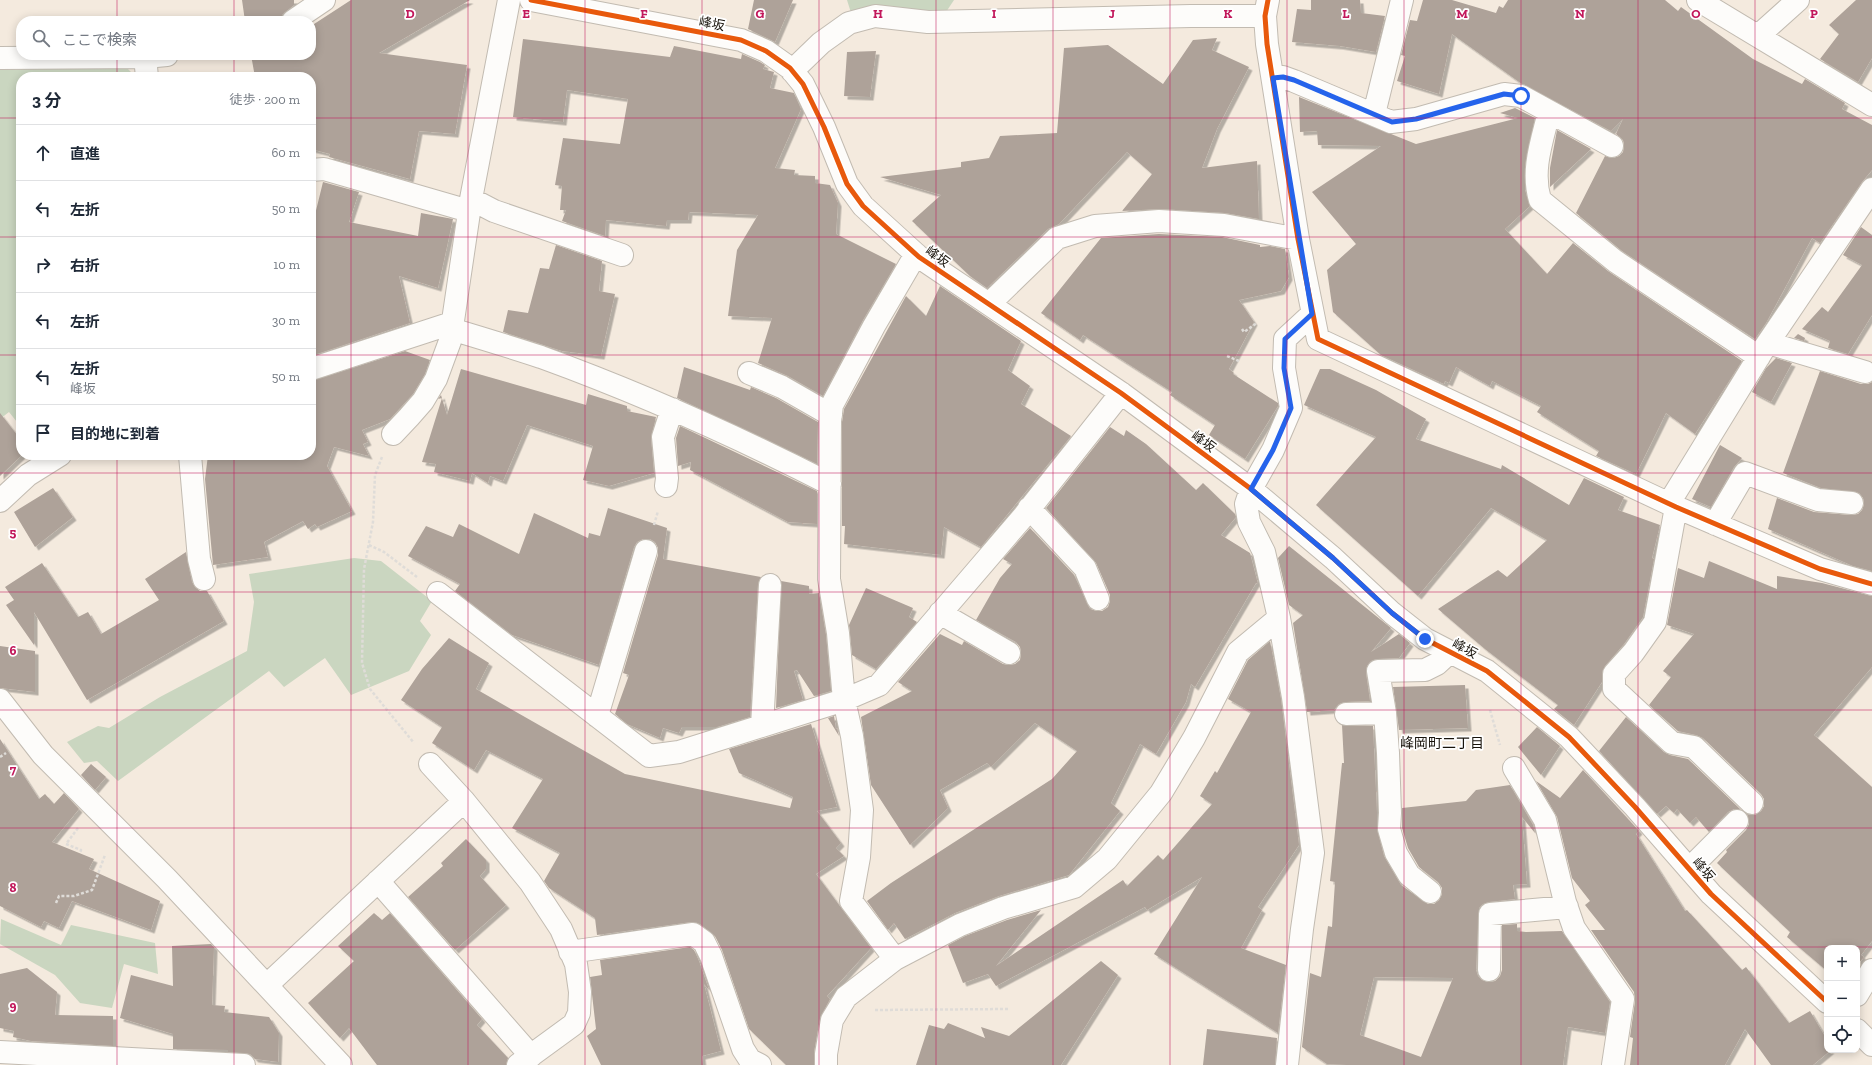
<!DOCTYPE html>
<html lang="ja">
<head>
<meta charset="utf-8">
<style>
  :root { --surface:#fff; --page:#f6f6f7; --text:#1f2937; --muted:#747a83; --line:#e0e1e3 }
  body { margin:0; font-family:"Zilla Slab","Noto Sans JP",serif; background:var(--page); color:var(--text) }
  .controls { position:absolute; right:12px; bottom:12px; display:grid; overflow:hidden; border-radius:8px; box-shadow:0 2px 10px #0003 }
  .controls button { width:36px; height:36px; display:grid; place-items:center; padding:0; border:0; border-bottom:1px solid var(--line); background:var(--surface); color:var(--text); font:20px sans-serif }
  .stop { position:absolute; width:12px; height:12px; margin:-9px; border:3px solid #2563eb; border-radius:50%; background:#fff }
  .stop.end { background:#2563eb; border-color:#fff; box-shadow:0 1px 4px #0008 }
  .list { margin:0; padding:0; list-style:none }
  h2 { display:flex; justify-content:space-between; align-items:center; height:52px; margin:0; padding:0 16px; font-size:17px }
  h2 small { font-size:13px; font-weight:400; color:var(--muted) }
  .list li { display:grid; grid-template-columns:26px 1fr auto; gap:12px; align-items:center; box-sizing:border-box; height:56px; padding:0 16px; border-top:1px solid var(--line) }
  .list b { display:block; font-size:15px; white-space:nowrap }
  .list p { margin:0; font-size:13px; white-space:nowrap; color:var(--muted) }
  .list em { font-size:13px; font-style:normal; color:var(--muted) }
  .icon { flex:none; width:22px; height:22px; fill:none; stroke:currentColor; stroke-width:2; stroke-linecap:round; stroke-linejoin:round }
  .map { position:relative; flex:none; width:1872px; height:1065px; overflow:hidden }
  .search { position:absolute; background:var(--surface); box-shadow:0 2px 10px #0003; left:16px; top:16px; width:300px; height:44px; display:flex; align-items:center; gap:10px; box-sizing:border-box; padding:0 14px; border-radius:16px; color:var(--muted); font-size:15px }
  .panel { position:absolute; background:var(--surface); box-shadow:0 2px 10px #0003; left:16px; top:72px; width:300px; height:388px; border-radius:16px }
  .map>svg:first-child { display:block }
</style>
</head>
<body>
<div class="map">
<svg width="1872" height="1065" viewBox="0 0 1872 1065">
  <defs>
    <filter id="shadow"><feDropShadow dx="3.5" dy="3.5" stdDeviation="0" flood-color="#0004"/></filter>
  </defs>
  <rect width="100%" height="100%" fill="#f4eade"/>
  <path fill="#cad6c0" d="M847 0H954L944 15 852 16Z
    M126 67 136 77H21V427L9 412 0 419V68Z
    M354 558 381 561 432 601 420 621 431 635 409 671 351 695 325 658 284 687 269 671 118 781 97 761 84 763 67 742 98 726 109 728 160 697 247 651 254 602 249 574Z
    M1 919 61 945 71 925 155 943 158 974 124 964 112 1008 80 1003 55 975 0 944Z"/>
  <path fill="#aea299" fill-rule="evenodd" filter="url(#shadow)" d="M242 0H294V5L282 15 281 21H245Z
    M351 0H470L379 53 467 65 455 134 419 131 410 179 329 157 330 154 311 149V77H255L251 55H311V26Z
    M754 0H793L775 42 748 29Z
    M1311 0H1360L1361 13 1385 16 1376 52 1340 46 1292 42 1297 9 1311 10Z
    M1423 0H1452L1496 13 1499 6 1503 8 1508 0H1665L1678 11 1681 7 1753 59 1802 84 1805 79 1845 103 1842 109 1872 125V170L1862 182 1820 243 1812 238 1766 323 1755 339 1622 251 1576 213 1605 156 1613 158 1619 156 1623 152 1624 145 1623 140 1616 134 1623 119 1611 131 1522 84 1452 34 1439 94 1397 81 1405 56 1401 55 1410 20 1417 21Z
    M1856 0H1872V58L1858 82 1820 59 1839 34 1829 25Z
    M1217 38 1212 50 1249 67 1217 129 1202 168 1257 161 1259 219 1225 213 1160 209 1122 211 1152 174 1127 152 1059 224 1048 229 987 288 970 276 912 221 941 195 880 177 961 167V162L989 158 1000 136 1057 133 1064 48 1108 45 1163 84 1193 40Z
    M523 39 670 57 674 46 741 59 742 54 760 62 765 65 763 69 774 72 770 88 794 93 801 109 775 168 795 170 794 175 815 176V183L830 185 838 203 836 234 896 264 863 320 823 396 788 376 758 363 772 318 728 316 737 250 758 215 689 212 688 220H667L666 226 606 220 605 236 562 221 566 210H560L562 186 555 185 563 138 620 144 628 99 567 90 563 122 513 117Z
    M876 51 870 97 844 96 847 52Z
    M1299 97 1416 144 1518 118 1500 113 1515 108 1535 118 1525 166V190L1530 206 1505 229 1547 274 1573 243 1608 271 1742 361 1695 434 1666 413 1636 474 1596 456 1599 451 1537 412 1541 406 1492 381 1490 386 1456 367 1449 383 1445 381 1444 384 1381 355 1333 312 1327 270 1356 244 1312 192 1381 146 1318 145 1317 131 1300 132Z
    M1557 130 1591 149 1550 187V168Z
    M323 182 359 192 349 222 418 236 421 213 453 219 438 288 399 276 410 323 311 356V231Z
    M1861 227 1872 235V315L1848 354 1828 348 1830 341 1802 329 1822 307 1828 312 1862 265 1843 255Z
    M1159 234 1222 237 1260 245V247L1270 246 1285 249 1289 277 1281 291 1239 300 1254 322 1229 369 1234 373 1233 374 1278 403V406L1245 459 1209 435 1215 425 1170 395 1172 392 1083 335 1080 340 1041 313 1101 238Z
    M556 245 602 261 599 291 615 294 601 356 562 351 503 332 508 310 528 313 540 268 549 269Z
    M940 286 1021 341 1008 370 1030 386 1021 404 1071 436 981 547 944 527 941 555 844 544 845 526H842V422L844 409 906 296 926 316Z
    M1798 334 1805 338 1804 341 1794 338Z
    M405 351 430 360 425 374 413 394 390 419 362 430 368 442 363 444 369 456 334 447 327 466 352 511 317 527 315 524 308 529 303 521 264 542 268 557 213 565 205 479 208 455H311V381Z
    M1776 358 1792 363 1771 402 1752 392 1766 368Z
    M684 367 750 390 751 387 776 398 818 422 817 464 677 398Z
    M461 369 586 405 588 394 627 406V411L656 417 651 438 654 473 609 486 583 480 593 446 527 425 503 481 490 476 488 483 472 473 470 481 434 472 436 464 422 462 442 398 438 399 441 395 447 415Z
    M1320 369H1330L1376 390 1426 419 1416 439 1501 469 1502 465 1569 505 1584 478 1624 497 1618 510 1660 525 1652 558 1654 559 1643 617 1624 644 1605 666 1602 673V682L1574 725 1554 709 1558 705 1485 649 1438 609 1498 570 1507 577 1547 540 1491 508 1418 596 1316 505 1376 437 1304 405Z
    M1820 371 1861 384H1868L1872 382V571L1853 566 1768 529 1777 498 1814 512 1851 515 1858 514 1862 510 1864 504 1863 498 1859 493 1821 488 1783 473Z
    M0 413 21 440V455H22L0 476Z
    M680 426 817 491V524L788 522 690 470 691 462 678 466 676 438Z
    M1110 427 1124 436 1126 430 1146 444 1196 490 1203 483 1235 514 1236 517 1221 535 1250 553 1258 584 1256 583 1195 687 1191 684 1186 702 1156 754 1140 744 1111 803 1120 811 1069 875 999 896 955 913 905 939 894 923 888 930 867 901 891 883 1052 779 1077 751 1035 723 991 767 987 763 940 790 948 808 910 845 871 785 861 717 912 691 898 682 940 634 962 645 964 641 1003 664 1009 665 1015 664 1020 660 1021 653 1020 647 1016 642 976 620 1000 578 1012 564 1003 559 1030 528 1074 575 1090 609 1097 611H1102L1108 607 1110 601V595L1096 563 1046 508Z
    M1720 445 1742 458 1734 467 1711 507 1692 499Z
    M53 488 73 517 35 547 14 512Z
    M608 508 667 528 663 559 761 577 758 584 750 717 717 727H682L679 733 663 728 660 738 627 724 615 714 629 675 623 673 658 555V548L655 542 650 539H643L637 542 634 547 599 665 512 635 455 591 460 584 408 556 426 526 453 537 459 524 519 554 534 513 588 538 589 533 600 536Z
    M1289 546 1391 628 1371 652 1399 634 1410 643 1399 658 1377 659 1371 661 1367 666 1366 673 1370 701 1346 702 1339 704 1334 710 1307 712 1293 623 1303 615 1289 605 1278 558Z
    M186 552 192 582 195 587 200 591H207L224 621 87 700 34 612V645L6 605 14 600 5 587 42 563 78 617 88 612 101 634 159 600 145 579Z
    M1709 561 1777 589V576L1822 583 1872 596V667L1814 735 1872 787V941L1861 955 1864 957 1857 965V948H1827V971L1787 937 1790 932 1717 863 1727 852 1726 850 1746 830 1749 824 1747 814 1755 815 1761 811 1764 806V799L1761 794 1703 738 1696 735 1678 731 1649 705 1671 677 1663 671 1694 634 1667 625 1678 568 1704 578Z
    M781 581 809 586V594L819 593 826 635 831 691 814 696 797 670 794 671 803 700 776 708Z
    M866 588 913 608 909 617 917 622 876 669 852 655 849 625Z
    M449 638 489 663 476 689 625 774 790 808 793 797 739 773 729 749 811 724 837 807 817 811 841 843 836 848 844 856 816 874 871 948 827 996 830 999 820 1018 814 1052V1065H786L749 1029 722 950 715 936 700 924 691 922 597 935 595 918 549 888 544 881 560 853 512 828 543 779 486 750 474 770 432 743 442 727 401 700 422 669Z
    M1270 641 1281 699 1299 845 1258 907 1262 910 1241 948 1286 965 1278 1033 1154 954 1202 877 1147 910 1145 907 996 986 988 974 963 983 948 945 965 936 1007 920 1041 910 996 966 1123 880 1127 886 1158 855 1163 860 1212 804 1200 796 1215 771 1217 773 1251 712 1228 699 1248 660Z
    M0 646 35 651V692L0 688Z
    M1465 685 1468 728 1399 730 1393 687Z
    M834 716 836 729 837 728 839 736 828 718Z
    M1626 717 1664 752 1670 755 1688 759 1740 809H1734L1728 812 1709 832 1696 817 1690 823 1677 809 1674 813 1666 806 1657 814 1599 751Z
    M1342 725 1373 726 1377 813V828L1384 856 1401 885 1428 904H1434L1439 900 1442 894V888L1438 882 1419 867 1408 848 1402 828V808L1466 801 1476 790 1510 785 1533 825 1535 833 1522 817 1527 884 1513 885 1515 899 1489 902 1483 904 1479 908 1476 970 1478 976 1482 980 1488 982 1495 981 1500 976 1502 970V925L1517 924V931L1526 932 1562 931 1610 1002 1605 1033 1568 1027 1563 1065H1347L1327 1064 1302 1047 1310 973 1321 977 1328 926 1332 927 1335 882 1330 881 1342 763H1344ZM1374 977 1453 978 1421 1057 1360 1035Z
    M1537 727 1560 746 1541 775 1518 747Z
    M0 739 39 799 45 794 54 804 64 793 79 809 52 842 94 859 89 869 160 901 151 930 72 901 59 928 44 921 41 927 0 906Z
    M91 764 106 777 95 790 81 775Z
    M1583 770 1639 831 1636 834 1685 911 1687 910 1742 970 1746 967 1789 1023 1810 1011 1827 1040V1050H1831L1813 1065H1771L1745 1029 1725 1065H1630L1633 1038 1630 1037 1635 1001 1634 992 1591 930H1605L1585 905 1590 901 1572 878 1557 817 1536 781 1560 798Z
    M466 839 486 860V869L480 876 506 905 455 950 408 897 443 866 441 863Z
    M374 913 382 920 390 913 482 1019 477 1025 508 1058 506 1065H377L349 1028 340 1038 308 1003 354 961 338 946Z
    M211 944 214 947 212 1005 225 1006 224 1012 269 1017 279 1033 278 1062 255 1059 250 1054 228 1052V1050L173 1049V1034L120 1018 131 975 173 986 172 946Z
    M690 947 694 950 699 961 709 990 704 984 721 1051 702 1056 703 1065H601L587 1036 596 1029 590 977 602 975 600 960Z
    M1101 961 1118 975 1061 1065H916L929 1025 944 1029 948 1023 985 1038 981 1027 1009 1036Z
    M27 968 57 992 55 1015 113 1016V1046L31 1041 13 1037 14 1031 0 1028V974Z
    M1207 1029 1277 1038 1275 1065H1203Z"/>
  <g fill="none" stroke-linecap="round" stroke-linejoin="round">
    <g stroke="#c2bbb1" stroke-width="24">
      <path id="minor" d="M531 0 741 40 766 51 790 68 803 84 824 127 847 184 863 206 919 257 1121 393 1251 489 1333 558 1392 613 1425 639 1487 671 1569 737 1635 807 1711 894 1827 1002
        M1268 0 1265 16 1267 44 1298 239 1318 339 1676 507 1820 569 1872 584
        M1698 0 1872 105
        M293 21 324 0
        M1758 36 1798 0
        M145 57 147 77
        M0 58 145 57 167 55
        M792 71 821 43 849 23 875 16 928 22 1191 16H1265
        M1273 78 1283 77 1294 81 1391 122 1416 119 1504 94 1521 96 1612 146
        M1549 112C1542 141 1531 170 1540 200L1615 261 1759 357
        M1374 114 1402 0
        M311 170 324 169 469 211
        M471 199 494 211 622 255
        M989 304 1057 238 1095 226 1159 221 1224 225 1298 239
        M451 329C481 338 511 347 541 357 640 393 736 436 830 484
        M1768 343 1865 372
        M311 369 452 323
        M749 373 782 387 831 415
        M393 434 409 417 423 401 436 379 450 341 471 199 509 0
        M190 455 199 559 204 579
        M666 486 667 478 663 437 672 409
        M0 501 28 475 60 455
        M1669 503 1763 350 1872 189
        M1676 507 1655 622 1633 653 1614 674V689L1672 743 1694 747 1752 803
        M1029 508 1085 568 1098 599
        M1715 524 1745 473 1818 500 1852 503
        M438 593 649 756 679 752 844 700 879 685 1023 517 1121 393
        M940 613 1009 653
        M0 700 43 755 167 879 341 1065
        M1346 714 1385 713
        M597 716 646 551
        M762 726 770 585
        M430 764 464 801 530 882 561 929 576 964 580 992 579 1013 574 1024 518 1065
        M1514 768 1545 820 1565 902 1574 928 1623 999 1613 1065
        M1689 869 1737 821
        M378 881 531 1056
        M1430 892 1409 875 1396 853 1389 829 1390 813 1388 753 1385 713 1378 671 1425 670 1437 664 1450 652
        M570 952 693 934 704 942 711 956 743 1049 750 1060 760 1065
        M895 959 851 901 859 857 862 810 852 736 844 700 838 633 829 579 830 421 832 405 874 326 916 254
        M1489 970 1490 914 1567 907
        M267 985 464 801
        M1857 995 1872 970
        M1857 1030 1872 1045
        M0 1052 244 1065
        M826 1065V1054L832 1020 846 997 895 959 960 925 1003 908 1074 887 1107 859 1161 793 1194 738 1238 652 1279 618
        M1287 1065 1302 929 1313 853 1293 697 1279 618 1264 552 1249 522 1246 504 1251 489 1273 450 1291 408 1284 368 1285 339 1312 314"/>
    </g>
    <path stroke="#dfdcd8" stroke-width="2.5" stroke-dasharray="3 2" stroke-linecap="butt" d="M1242 329 1244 332 1257 323
      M1227 356 1239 361
      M382 457 375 475 373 522 364 569 362 663 370 689 414 743
      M654 525 658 511
      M369 545 384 552 417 577
      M1490 710 1500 745
      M0 757 6 753
      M78 828 66 844 81 850 80 853
      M56 903 59 896H74L92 890 105 855
      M875 1010 1008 1009"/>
    <use href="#minor" stroke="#fdfcfa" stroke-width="22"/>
    <g stroke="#fff" stroke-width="8">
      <path id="cycleway" d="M531 0 741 40 766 51 790 68 803 84 824 127 847 184 863 206 919 257 1121 393 1251 489 1333 558 1392 613 1425 639 1487 671 1569 737 1635 807 1711 894 1827 1002
        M1268 0 1265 16 1267 44 1298 239 1318 339 1676 507 1820 569 1872 584"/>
    </g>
    <use href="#cycleway" stroke="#e8590c" stroke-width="5"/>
  </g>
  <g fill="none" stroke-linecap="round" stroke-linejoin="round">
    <path stroke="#2563eb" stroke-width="5" d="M1425 639 1392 613 1333 558 1251 489 1273 450 1291 408 1284 368 1285 339 1312 314 1273 78 1283 77 1294 80 1392 122 1416 119 1504 94 1521 96"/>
  </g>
  <path fill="none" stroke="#c2185b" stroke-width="1" stroke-opacity="0.55" d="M117 0V21M234 0V21M351 0V1065M468 0V1065M585 0V1065M702 0V1065M819 0V1065M936 0V1065M1053 0V1065M1170 0V1065M1287 0V1065M1404 0V1065M1521 0V1065M1638 0V1065M1755 0V1065M117 55V77M234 55V77M0 118H21M311 118H1872M0 237H21M311 237H1872M0 355H21M311 355H1872M117 455V1065M234 455V1065M0 473H1872M0 592H1872M0 710H1872M0 828H1872M0 947H1872"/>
  <g text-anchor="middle" stroke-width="3.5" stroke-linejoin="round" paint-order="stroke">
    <g font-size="13" fill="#18130b" stroke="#fff">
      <text transform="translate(712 23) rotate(11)" y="5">峰坂</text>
      <text transform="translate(938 256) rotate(36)" y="5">峰坂</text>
      <text transform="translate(1204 441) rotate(36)" y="5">峰坂</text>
      <text transform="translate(1465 648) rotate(28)" y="5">峰坂</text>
      <text transform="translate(1704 869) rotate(49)" y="5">峰坂</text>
    </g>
    <g font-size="14" fill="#18130b" stroke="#fff">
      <text x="1442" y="748">峰岡町二丁目</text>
    </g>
  </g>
  <g font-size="13" text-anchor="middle" font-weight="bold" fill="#c2185b" stroke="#fff" stroke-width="3.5" stroke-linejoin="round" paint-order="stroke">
    <text x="410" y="18">D</text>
    <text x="526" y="18">E</text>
    <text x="644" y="18">F</text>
    <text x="760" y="18">G</text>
    <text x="878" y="18">H</text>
    <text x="994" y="18">I</text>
    <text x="1112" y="18">J</text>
    <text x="1228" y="18">K</text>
    <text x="1346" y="18">L</text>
    <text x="1462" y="18">M</text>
    <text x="1580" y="18">N</text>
    <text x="1696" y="18">O</text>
    <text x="1814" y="18">P</text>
    <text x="13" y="537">5</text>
    <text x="13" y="655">6</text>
    <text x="13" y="774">7</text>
    <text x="13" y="892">8</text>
    <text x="13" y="1010">9</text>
  </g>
</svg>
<div class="controls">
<button>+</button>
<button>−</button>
<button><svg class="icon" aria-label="locate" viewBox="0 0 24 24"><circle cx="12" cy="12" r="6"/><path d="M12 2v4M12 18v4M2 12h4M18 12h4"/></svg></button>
</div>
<div class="stop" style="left:1521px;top:96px"></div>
<div class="stop end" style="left:1425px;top:639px"></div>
<div class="search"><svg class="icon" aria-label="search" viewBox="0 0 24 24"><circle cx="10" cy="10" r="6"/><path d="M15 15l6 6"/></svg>ここで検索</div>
<section class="panel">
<h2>3 分<small>徒歩 · 200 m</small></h2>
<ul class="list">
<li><svg class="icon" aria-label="ahead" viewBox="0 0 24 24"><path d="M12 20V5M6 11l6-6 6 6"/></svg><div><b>直進</b></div><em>60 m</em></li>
<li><svg class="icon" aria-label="left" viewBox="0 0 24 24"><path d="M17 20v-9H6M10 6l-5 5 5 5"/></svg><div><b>左折</b></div><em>50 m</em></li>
<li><svg class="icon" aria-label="right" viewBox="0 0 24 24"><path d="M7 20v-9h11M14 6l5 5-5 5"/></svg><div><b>右折</b></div><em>10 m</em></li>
<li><svg class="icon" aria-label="left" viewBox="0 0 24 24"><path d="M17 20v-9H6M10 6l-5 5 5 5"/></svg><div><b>左折</b></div><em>30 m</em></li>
<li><svg class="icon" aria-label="left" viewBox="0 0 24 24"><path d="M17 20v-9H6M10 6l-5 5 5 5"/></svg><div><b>左折</b><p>峰坂</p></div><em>50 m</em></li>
<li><svg class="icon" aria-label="arrive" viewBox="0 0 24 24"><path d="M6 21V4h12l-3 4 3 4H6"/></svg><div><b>目的地に到着</b></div></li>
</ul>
</section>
</div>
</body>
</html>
